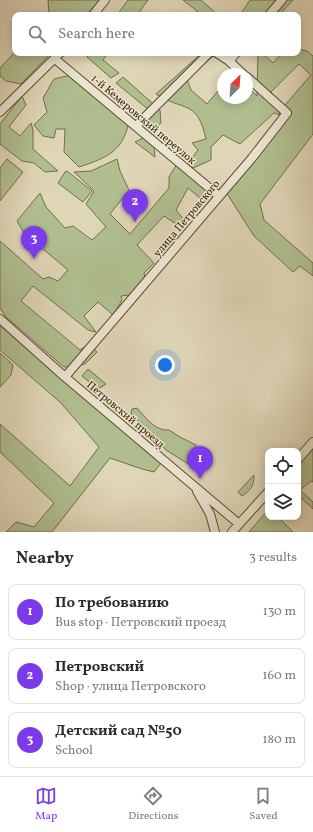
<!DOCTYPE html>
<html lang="en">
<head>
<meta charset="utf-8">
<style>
  :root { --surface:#fff; --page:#f7f7f7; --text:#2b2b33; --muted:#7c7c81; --line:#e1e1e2; --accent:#7c3aed }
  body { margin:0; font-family:Vollkorn,serif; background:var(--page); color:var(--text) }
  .controls { position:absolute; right:12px; bottom:12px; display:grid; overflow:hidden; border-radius:8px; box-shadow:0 2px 10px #0003 }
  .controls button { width:36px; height:36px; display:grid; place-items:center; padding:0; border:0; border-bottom:1px solid var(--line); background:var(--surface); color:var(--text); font:20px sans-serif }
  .compass { position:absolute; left:217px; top:68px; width:36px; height:36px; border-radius:50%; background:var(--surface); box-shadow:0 2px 10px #0003; rotate:25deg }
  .you { position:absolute; left:165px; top:365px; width:14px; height:14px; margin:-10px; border:3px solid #fff; border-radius:50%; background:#1a73e8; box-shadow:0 0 0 6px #1a73e833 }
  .badge { display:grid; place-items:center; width:26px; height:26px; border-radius:50%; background:var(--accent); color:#fff; font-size:13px; font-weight:700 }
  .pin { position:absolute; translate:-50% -33px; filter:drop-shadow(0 1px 2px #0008) }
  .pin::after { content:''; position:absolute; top:21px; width:14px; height:12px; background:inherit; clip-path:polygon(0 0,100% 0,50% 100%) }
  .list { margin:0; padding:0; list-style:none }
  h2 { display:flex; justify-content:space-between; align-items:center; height:52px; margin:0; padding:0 16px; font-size:17px }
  h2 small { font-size:13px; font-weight:400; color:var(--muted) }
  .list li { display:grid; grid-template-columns:26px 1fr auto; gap:12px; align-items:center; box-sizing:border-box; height:56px; margin:0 8px 8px; padding:0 8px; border:1px solid var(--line); border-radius:8px }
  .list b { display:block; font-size:15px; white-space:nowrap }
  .list p { margin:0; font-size:13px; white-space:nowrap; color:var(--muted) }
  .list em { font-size:13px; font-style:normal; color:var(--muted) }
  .icon { flex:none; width:22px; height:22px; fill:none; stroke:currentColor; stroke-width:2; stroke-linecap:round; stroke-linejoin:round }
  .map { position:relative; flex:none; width:313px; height:532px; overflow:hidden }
  .search { position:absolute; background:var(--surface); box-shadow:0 2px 10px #0003; left:12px; right:12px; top:12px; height:44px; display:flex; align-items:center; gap:10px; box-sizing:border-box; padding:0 14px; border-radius:8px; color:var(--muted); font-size:15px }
  .sheet { height:244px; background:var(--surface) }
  nav { display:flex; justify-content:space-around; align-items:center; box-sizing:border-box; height:56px; border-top:1px solid var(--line); background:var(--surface); font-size:11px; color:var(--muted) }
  nav a { display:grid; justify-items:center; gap:2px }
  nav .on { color:var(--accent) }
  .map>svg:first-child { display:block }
</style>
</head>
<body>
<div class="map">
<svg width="313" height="532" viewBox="0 0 313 532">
  <rect width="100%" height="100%" fill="#dfd5b7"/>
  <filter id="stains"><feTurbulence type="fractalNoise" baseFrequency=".005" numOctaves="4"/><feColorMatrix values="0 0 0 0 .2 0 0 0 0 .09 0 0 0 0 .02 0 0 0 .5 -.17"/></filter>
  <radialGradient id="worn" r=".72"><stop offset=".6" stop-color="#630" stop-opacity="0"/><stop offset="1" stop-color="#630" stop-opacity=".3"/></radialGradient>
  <path fill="#b0be8f" stroke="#726e48" d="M48 0H100L86 15H49Z
    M128 0H148L137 15H117Z
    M183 0H201L218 15H202Z
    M250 0H293L279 15H240Z
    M298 49 307 51 313 56V134L260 204 264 220 313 263V276L300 266 293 272 254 236 226 192 288 115 285 105 311 75 299 64 271 92 280 115 274 113 240 144 223 135 211 147V160L193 168 187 164 198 150 192 143 206 139C197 99 184 112 156 94L202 53H217L218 56 212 57 187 79 191 90 207 104 223 85V98H247V86L257 96 258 53H262L273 63 282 53H298Z
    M15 52V53H51L21 84 6 81 0 76V68Z
    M89 53H108L103 60 119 73 111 78 87 57Z
    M72 70 130 117C124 151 109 157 79 167L64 152 65 129H56L54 138 43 136 34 125 47 112 43 98 54 79 67 76Z
    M123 77 160 110 161 122 153 137 155 157 135 142 143 138 140 121 149 110 116 83Z
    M22 96 26 105 9 127 20 136 31 123 33 130V149L58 171 45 172 34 163 22 161 0 144V124Z
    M7 159 23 172 0 201V168Z
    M117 159 120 171 129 190 110 214 130 234 169 188V177L177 164 212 194 205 202 188 188 176 210 184 220 179 226 164 216 137 245 154 263 144 273 145 278 129 295 121 296 122 300 113 315 98 302 84 316 96 332 88 330 33 286 21 301 80 350 89 344 97 352 85 364 64 367 6 317 0 308V241L43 279 49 277 58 281 68 270 24 233 17 221 40 193 46 207 65 228 73 226 92 240 106 227 86 204 94 191 74 172 91 171Z
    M67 171 92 191 83 202 58 183 65 172Z
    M0 325 162 462 154 472 142 469 110 458 52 532H6L16 522 34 527 54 503 0 452V424L70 486 99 447 61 403 0 350Z
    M0 353 13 365 11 375 0 387Z
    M88 369 106 384 98 389 82 376Z
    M137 408C146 418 155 431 169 430L180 437 196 445 197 457 193 467 166 450 131 414 132 409Z
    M313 446V482L311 481 300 490 313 502V509L298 495V462Z
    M254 475C254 486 251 490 242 496L238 492Z
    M268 510V517H278L293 532H249Z"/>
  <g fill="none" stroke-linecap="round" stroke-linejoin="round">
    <g stroke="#5e4c2e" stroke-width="10">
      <path id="minor" d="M93 15 105 0
        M269 15 282 0
        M217 53 229 61
        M236 53 229 61 243 74
        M55 59 219 196
        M0 112 60 53
        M136 126 209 53
        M0 319 65 377 239 524
        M65 377 252 158 287 113 247 77
        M298 459 313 442
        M197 491 210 514 215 532
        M232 532 268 492"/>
    </g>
    <use href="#minor" stroke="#eae4d0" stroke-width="8"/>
  </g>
  <g text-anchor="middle" stroke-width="3" stroke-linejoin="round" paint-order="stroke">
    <g font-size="11" fill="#331f00" stroke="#eae4d0">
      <text transform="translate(144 119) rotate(40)" y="4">1-й Кемеровский переулок</text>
      <text transform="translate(186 218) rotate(-50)" y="4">улица Петровского</text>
      <text transform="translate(126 414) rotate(40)" y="4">Петровский проезд</text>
    </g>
  </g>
  <rect width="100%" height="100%" filter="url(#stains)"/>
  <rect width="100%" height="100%" fill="url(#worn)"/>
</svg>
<div class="controls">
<button><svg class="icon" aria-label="locate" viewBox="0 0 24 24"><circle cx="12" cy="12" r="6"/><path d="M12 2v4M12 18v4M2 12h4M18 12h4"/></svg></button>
<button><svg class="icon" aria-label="layers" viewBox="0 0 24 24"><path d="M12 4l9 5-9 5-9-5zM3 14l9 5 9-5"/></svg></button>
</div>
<svg class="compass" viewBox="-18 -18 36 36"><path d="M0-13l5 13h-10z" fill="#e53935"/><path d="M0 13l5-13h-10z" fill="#7c7c81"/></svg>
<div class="you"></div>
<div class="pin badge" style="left:200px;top:479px">1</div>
<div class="pin badge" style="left:135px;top:222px">2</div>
<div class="pin badge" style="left:34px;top:259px">3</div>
<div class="search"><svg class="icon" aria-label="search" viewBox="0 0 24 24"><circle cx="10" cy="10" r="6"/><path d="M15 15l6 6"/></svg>Search here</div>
</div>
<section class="sheet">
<h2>Nearby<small>3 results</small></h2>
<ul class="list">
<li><span class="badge">1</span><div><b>По требованию</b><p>Bus stop · Петровский проезд</p></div><em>130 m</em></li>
<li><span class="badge">2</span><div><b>Петровский</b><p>Shop · улица Петровского</p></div><em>160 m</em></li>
<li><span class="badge">3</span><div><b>Детский сад №50</b><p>School</p></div><em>180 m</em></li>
</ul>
</section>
<nav>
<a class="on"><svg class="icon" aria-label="map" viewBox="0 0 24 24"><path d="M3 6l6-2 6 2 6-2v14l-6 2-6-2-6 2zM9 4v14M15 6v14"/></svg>Map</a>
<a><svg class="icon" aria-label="directions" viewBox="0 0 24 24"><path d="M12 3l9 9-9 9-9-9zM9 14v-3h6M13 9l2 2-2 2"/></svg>Directions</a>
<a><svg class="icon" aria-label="saved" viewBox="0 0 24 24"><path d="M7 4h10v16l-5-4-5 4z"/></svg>Saved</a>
</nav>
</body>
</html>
